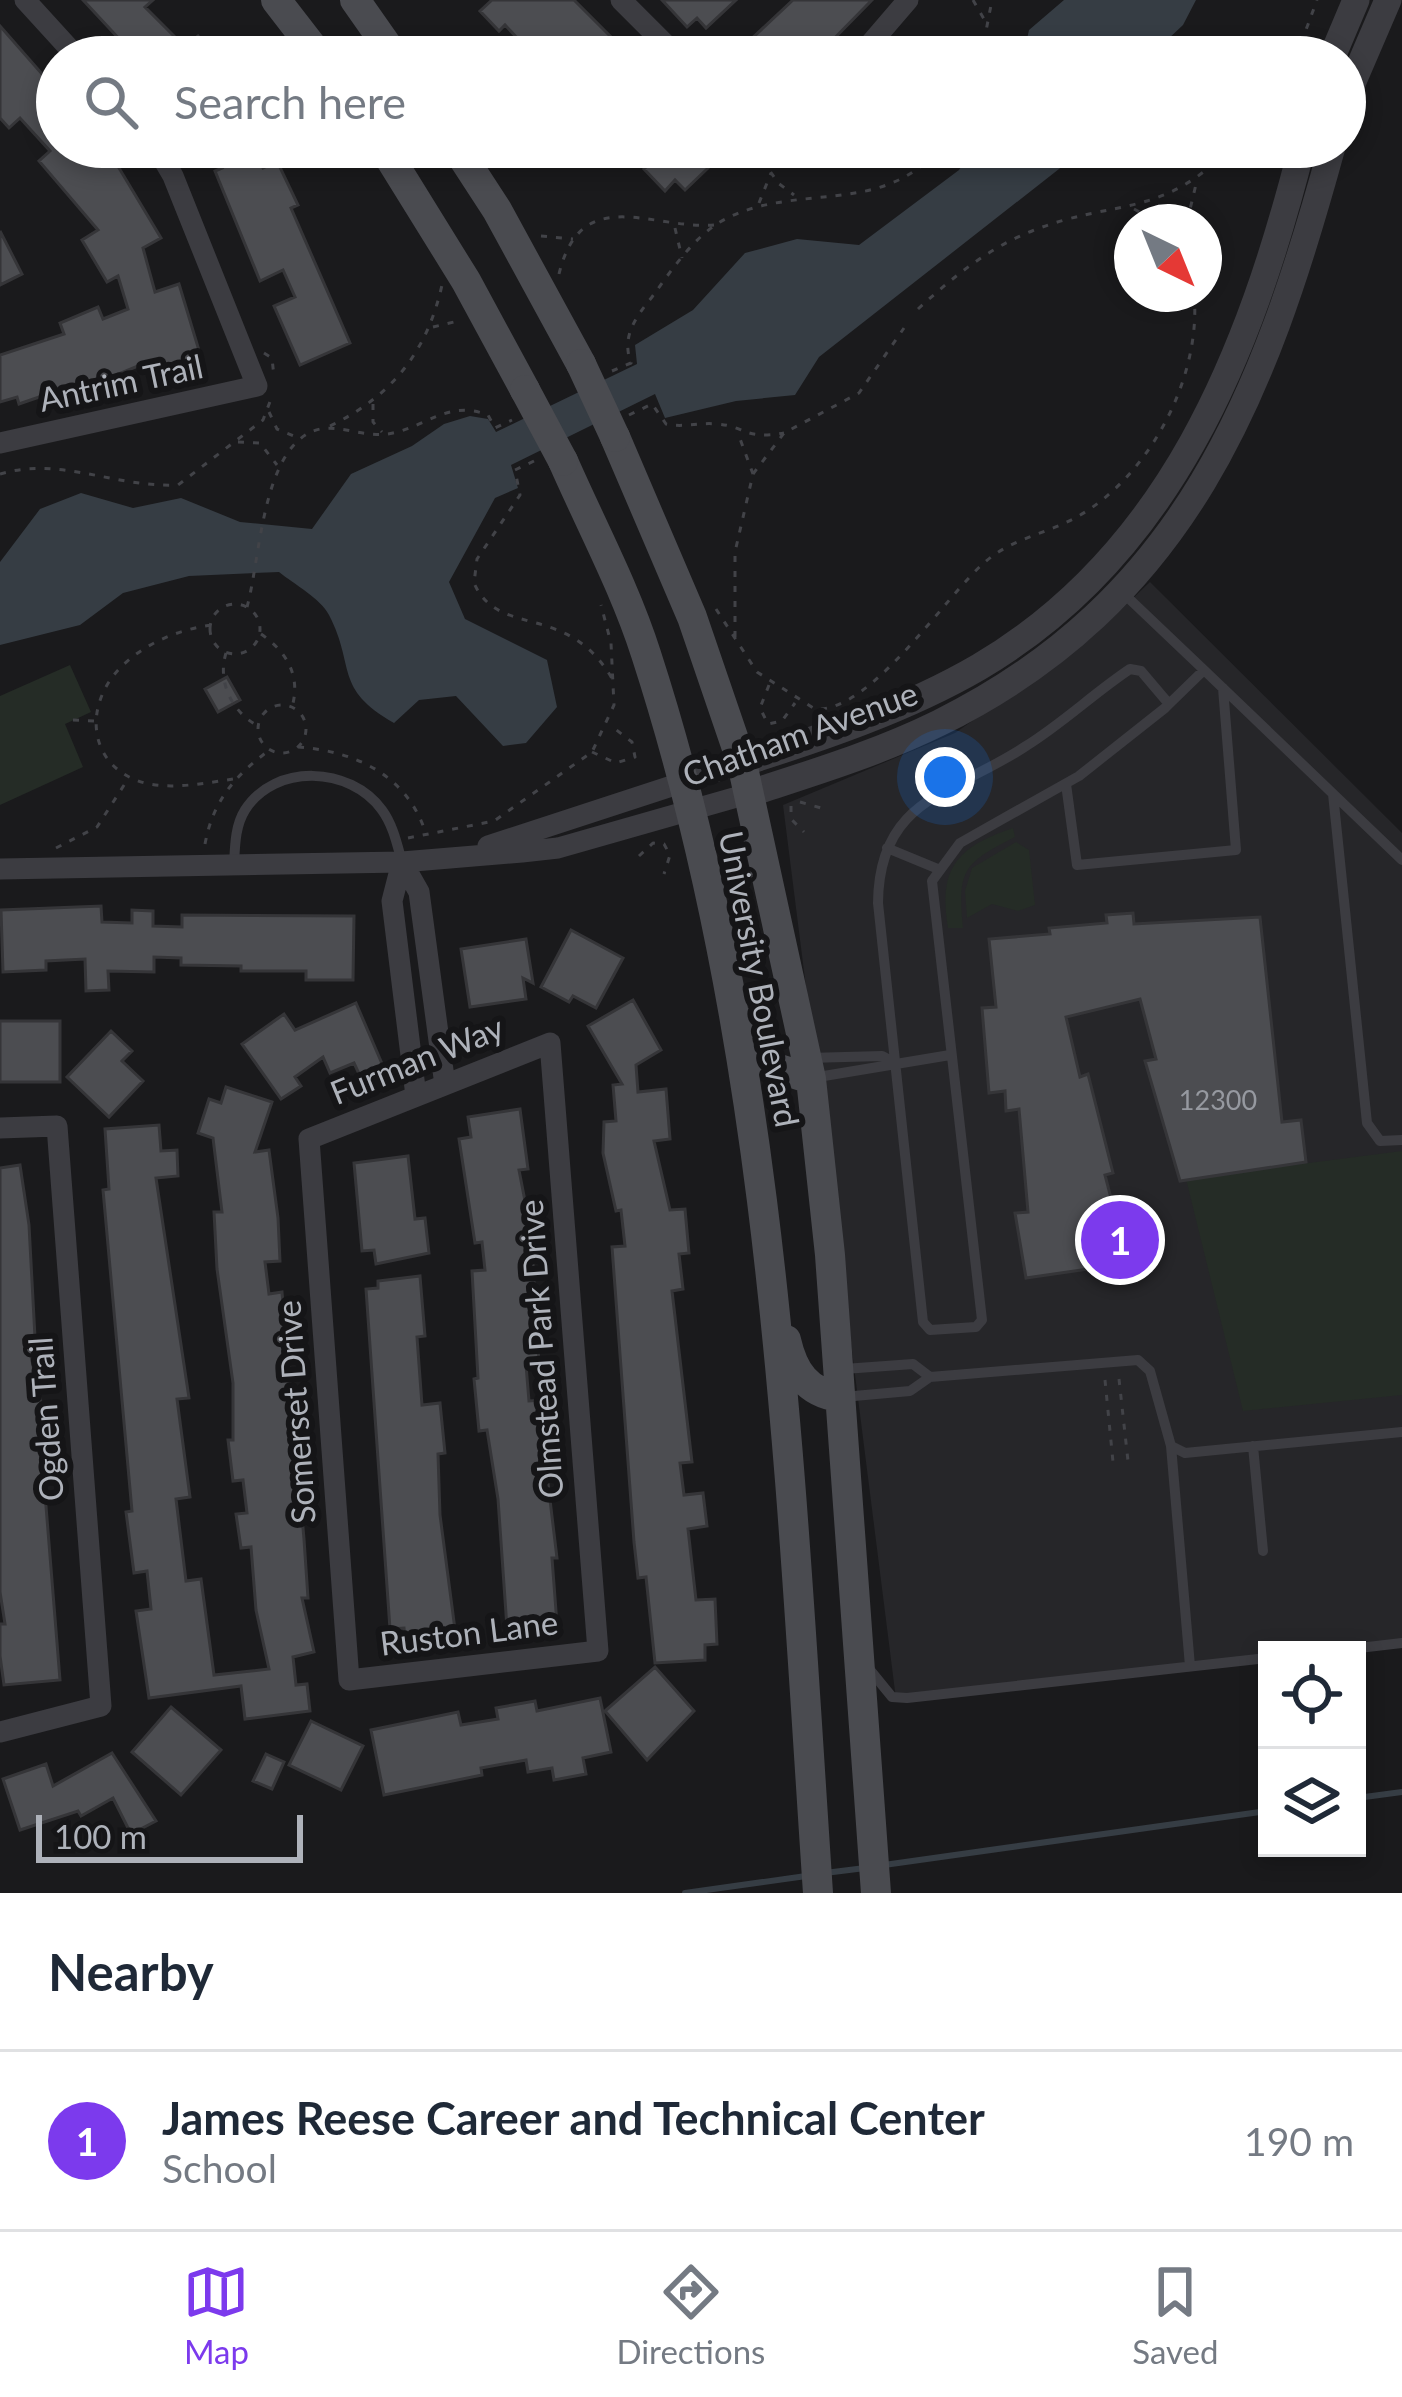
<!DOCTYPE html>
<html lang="en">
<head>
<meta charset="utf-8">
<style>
  :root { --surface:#fff; --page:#f2f2f3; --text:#1f2937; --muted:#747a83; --line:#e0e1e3; --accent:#7c3aed }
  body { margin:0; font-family:Lato,sans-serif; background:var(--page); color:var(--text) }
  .controls { position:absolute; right:36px; bottom:36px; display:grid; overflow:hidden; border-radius:0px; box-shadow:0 6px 18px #0003 }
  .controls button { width:108px; height:108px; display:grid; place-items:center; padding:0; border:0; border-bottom:3px solid var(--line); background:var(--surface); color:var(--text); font:60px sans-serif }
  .compass { position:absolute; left:1114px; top:204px; width:108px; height:108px; border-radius:50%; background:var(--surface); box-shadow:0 6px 18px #0003; rotate:137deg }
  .scale { position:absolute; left:36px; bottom:30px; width:267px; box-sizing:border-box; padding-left:12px; border:6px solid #aeb2ba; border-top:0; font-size:33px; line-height:42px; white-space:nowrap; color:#aeb2ba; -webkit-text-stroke:9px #151517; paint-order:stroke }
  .you { position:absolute; left:945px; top:777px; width:42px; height:42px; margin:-30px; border:9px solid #fff; border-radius:50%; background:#1a73e8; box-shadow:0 0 0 18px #1a73e833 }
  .badge { display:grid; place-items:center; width:78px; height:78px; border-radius:50%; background:var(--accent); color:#fff; font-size:39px; font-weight:700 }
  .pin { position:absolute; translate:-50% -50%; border:6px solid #fff; box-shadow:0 3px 12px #0006 }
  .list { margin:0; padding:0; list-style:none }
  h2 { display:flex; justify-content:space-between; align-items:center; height:156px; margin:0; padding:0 48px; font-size:51px }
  h2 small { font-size:39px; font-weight:400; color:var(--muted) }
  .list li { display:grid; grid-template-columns:78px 1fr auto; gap:36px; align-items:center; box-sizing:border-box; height:180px; padding:0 48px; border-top:3px solid var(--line) }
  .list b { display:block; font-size:45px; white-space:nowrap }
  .list p { margin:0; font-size:39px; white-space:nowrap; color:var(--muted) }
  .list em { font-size:39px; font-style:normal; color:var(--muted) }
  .icon { flex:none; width:66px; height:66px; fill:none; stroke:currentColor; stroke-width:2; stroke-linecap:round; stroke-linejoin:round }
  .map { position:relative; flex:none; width:1402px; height:1893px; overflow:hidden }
  .search { position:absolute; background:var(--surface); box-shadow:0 6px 18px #0003; left:36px; right:36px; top:36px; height:132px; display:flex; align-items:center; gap:30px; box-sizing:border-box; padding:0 42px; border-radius:66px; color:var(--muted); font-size:45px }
  .sheet { height:336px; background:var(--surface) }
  nav { display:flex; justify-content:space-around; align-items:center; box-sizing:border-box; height:168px; border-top:3px solid var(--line); background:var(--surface); font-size:33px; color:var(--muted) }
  nav a { display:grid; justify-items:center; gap:6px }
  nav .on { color:var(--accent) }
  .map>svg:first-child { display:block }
</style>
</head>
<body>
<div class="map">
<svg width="1402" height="1893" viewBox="0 0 1402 1893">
  <rect width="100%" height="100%" fill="#1a1a1c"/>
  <path fill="#262629" d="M1150 582 1402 833V1647L1267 1650V1661L896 1699 783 805 955 733 1091 638Z"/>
  <path fill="#252c26" d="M70 665 91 712 65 724 83 767 0 805V696Z
    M1013 828 1015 837C964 863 957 869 963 928H948C938 868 957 847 1013 828Z
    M1016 842 1029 850 1035 905 1018 911 992 904 967 918 965 891 972 868Z
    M1402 1151V1395L1243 1411 1186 1179Z"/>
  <path fill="#363d44" d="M1064 0H1196L1183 25 1149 57H1023L1029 30Z
    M974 147H1087L819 357 795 395 736 401 665 418 655 394 511 465 518 488 495 498 449 582 465 619 547 660 557 707 526 743 503 746 456 696 419 700 394 723C333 688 356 667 329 615 321 599 294 584 279 572L189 576 123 593 80 625 0 645V562L40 509 81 493 133 508 181 498 240 522 312 529 351 474 412 446 444 424 470 416 488 419 496 432 637 364 635 345 693 310 745 253 797 239 859 245 959 170Z"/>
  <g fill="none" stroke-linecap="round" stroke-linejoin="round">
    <path stroke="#363d44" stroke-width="6" d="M1357 1798 1402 1792
      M884 1865 1267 1811
      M825 1873 865 1868
      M685 1893 806 1876"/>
  </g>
  <path fill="#4c4d51" stroke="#353538" stroke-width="3" d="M83 0H153L145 7 185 47 198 36 217 57H136Z
    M492 0H574L612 38 600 49 608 57H535L505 25 499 31 480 11Z
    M662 0H736L706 28 697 18 687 27Z
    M793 0H872L816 57H732Z
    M0 26 57 91V147H107L123 165 119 168 161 238 143 248 155 292 179 284 201 357 148 374 145 363 73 393 71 386 19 404 17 397 0 402V355L64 334 60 323 98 307 103 319 128 309 118 276 107 282 82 240 98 230 39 161 50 151 20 118 9 128 0 118Z
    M207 147H253L263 168 277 161 298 205 291 208 350 343 300 365 274 306 295 297 283 270 260 281 215 171 222 168Z
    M644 147H730L685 190 675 180 665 191 644 169 655 159Z
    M0 231 22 274 0 285Z
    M227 677 240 700 218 712 205 689Z
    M101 906 102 922 132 923V910L153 911V926L182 927V915L354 916 353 980H306V971H241V966L181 965V958L154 957V972L108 971 109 990 86 991 85 959 46 961V970L3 972 1 910Z
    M1133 913 1134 924 1260 917 1282 1122 1301 1120 1306 1162 1180 1181 1145 1061 1156 1059 1140 999 1066 1017 1080 1077 1088 1074 1113 1173 1105 1175 1111 1198 1102 1200 1109 1266 1026 1278 1015 1213 1028 1212 1019 1109 1006 1111 1005 1091 989 1093 982 1008 996 1007 989 939 1050 934 1049 928 1107 923 1106 915Z
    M571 930 623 958 596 1008 573 996 569 1002 541 987Z
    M526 939 533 983 523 978 526 999 470 1007 461 949Z
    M633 1000 661 1050 636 1065 638 1092 666 1089 670 1139 654 1141 670 1210 685 1209 689 1253 679 1254 683 1289 672 1291 692 1462 680 1463 684 1495 703 1493 707 1526 688 1529 696 1600 715 1599 717 1644 705 1645V1660L655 1663 646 1577 638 1578 634 1542 612 1247 625 1246 621 1210 616 1211 603 1153 604 1122 616 1121 613 1085 622 1084 588 1026Z
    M356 1003 383 1066 360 1076 354 1063 330 1073 323 1057 295 1077 301 1086 281 1099 242 1044 284 1014 295 1030Z
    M0 1021H60V1082H0Z
    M111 1031 132 1051 122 1061 143 1081 109 1117 67 1077Z
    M226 1087 272 1102 255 1152 269 1150 278 1218 280 1261 265 1262 269 1294 282 1292 304 1539 308 1598H302L314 1652 293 1657 296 1685 307 1684 310 1711 245 1719 241 1686 149 1698 136 1611 151 1609 147 1571 134 1573 126 1512 132 1511 103 1190 109 1189 105 1129 159 1125 161 1151 177 1150 178 1176 156 1178 189 1398 177 1399 190 1497 176 1499 186 1581 201 1579 214 1675 269 1669 256 1610 251 1547 241 1548 236 1514 247 1513 243 1480 233 1481 228 1440H233V1383L217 1269 214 1212H222L213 1138 198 1133 209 1099 221 1103Z
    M520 1109 528 1169 519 1170 531 1232 539 1364 526 1365 529 1401 544 1400 546 1425H541L557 1558H552L557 1624 507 1628 498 1499 487 1430 479 1431 474 1379 478 1378 472 1271 485 1270 482 1242 475 1243 459 1139 471 1137 468 1117Z
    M408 1156 415 1219 425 1218 429 1253 376 1264 374 1250 362 1251 354 1163Z
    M20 1165 29 1225 36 1356H31L44 1418 39 1419 60 1680 4 1685 0 1656V1624H5L0 1592V1168Z
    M420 1276 425 1336 417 1337 422 1405 440 1403 445 1453 438 1454 440 1515 456 1637 405 1640 404 1628 390 1629 366 1289 378 1288V1281Z
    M655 1667 694 1711 647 1760 605 1711Z
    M600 1698 611 1752 583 1758 586 1774 554 1780 552 1768 528 1772 526 1760 481 1768 482 1775 384 1795 371 1730 458 1712 461 1725 498 1719 496 1708 535 1701 537 1711Z
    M171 1707 221 1750 181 1795 132 1752Z
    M311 1721 363 1746 341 1790 289 1765Z
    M112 1753 156 1821 131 1834 113 1798 81 1816 78 1811 20 1830 3 1779 46 1764 53 1786Z
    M266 1754 284 1762 272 1789 253 1781Z"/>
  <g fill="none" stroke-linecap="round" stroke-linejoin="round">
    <path stroke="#424348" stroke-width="3" stroke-dasharray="6 9" stroke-linecap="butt" d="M973 0 984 19
      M981 57 992 0
      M1296 57 1317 0
      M754 147 778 183 794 195
      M759 203 771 173
      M1134 209 1158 222
      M1187 222 1197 180
      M675 228 682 258
      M541 236 573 239
      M559 274C581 182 653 230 714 225
      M918 309C952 278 988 248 1032 231 1114 198 1161 220 1231 147
      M433 327 458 321
      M264 353 272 358 274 377
      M612 371 631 363C621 336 636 317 652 297 671 271 692 239 720 222 793 180 882 219 940 147
      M373 404V422L382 432
      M269 412 277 429 294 436
      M629 415 652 404 666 424C684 428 699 422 717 424 746 426 743 440 784 433
      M330 426C392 396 427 352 442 285
      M238 442 260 443 277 465
      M534 461 515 470 520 495 477 559 474 583C499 640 569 600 614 682
      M0 474C61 456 115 488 178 485L263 420 271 399
      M753 474 784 433 859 393 904 328
      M210 629a25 25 0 1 1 50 0a25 25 0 1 1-50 0Z
      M247 607C261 557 262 442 320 429 343 425 368 439 393 433 429 425 449 400 488 415L495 428 512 420
      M716 609 757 672 815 709C871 713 946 595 985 562 1011 539 1045 534 1075 518 1149 478 1202 377 1194 294
      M211 625C177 630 143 644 119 669 81 710 90 771 149 784 176 789 206 783 233 779
      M261 634C287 652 301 676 292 707
      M735 637V552L753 474 739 436
      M226 653C217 682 232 712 258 726
      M769 685 760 708 768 724 782 721 795 703
      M258 729a24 24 0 1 1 48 0a24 24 0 1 1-48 0Z
      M73 720 95 721
      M298 747C356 751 408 776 426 834
      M592 752 616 763 635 757 632 742 610 725
      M800 802 821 808
      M791 806V819L804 832
      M408 838 494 821 592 752 614 705 611 643 601 605
      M205 844C213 801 234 777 268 751
      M56 848 97 827 128 779
      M639 856 653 843 664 844 670 855 664 874
      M1119 1379 1128 1461
      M1105 1380 1113 1462"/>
    <path stroke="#3c3c41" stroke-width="10" d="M1122 592 1204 670 1169 704 1165 708 1079 776 960 843 932 881 982 1320 976 1327 930 1330 923 1322 878 903C879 797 954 794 1026 746 1063 723 1094 693 1130 669L1141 671 1169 704
      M1204 670 1402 860
      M1066 784 1077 865 1236 850 1223 688
      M1333 794 1367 1123 1380 1141 1402 1140
      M887 848 938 869
      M234 865C235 846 235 826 245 810 275 763 350 766 382 810 393 825 397 844 402 862
      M808 1058 882 1056 893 1062
      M812 1078 950 1055
      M930 1377 1138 1360 1150 1371 1171 1446 1185 1453 1402 1432
      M843 1397 910 1391 930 1377 913 1364 844 1369
      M1171 1446 1190 1666
      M1253 1446 1263 1551
      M1342 1650 1402 1643
      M870 1670 892 1697 907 1698 1267 1658"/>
    <path stroke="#3c3c41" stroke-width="21" d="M25 0 77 57
      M621 0 678 57
      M859 57 908 0
      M0 443 257 386 173 176 156 147
      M488 846 742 763
      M402 862 392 901 416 1096
      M402 862 419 892 445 1085
      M0 869 402 862 522 852 558 848 751 793
      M550 1043 598 1651 349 1680 309 1139Z
      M0 1128 57 1126 101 1706 0 1732"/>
    <path stroke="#3c3c41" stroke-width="27" d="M1332 57 1356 0
      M1345 100 1388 0
      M742 763C821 738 907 709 979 667 1171 554 1250 352 1302 147
      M751 793C815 772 878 753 939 723 1186 601 1264 395 1332 147"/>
    <path stroke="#4a4b50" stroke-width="30" d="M276 0 320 57
      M355 0 395 57
      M383 147 466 281 525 390
      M456 147 497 210 581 364
      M615 437 692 617 742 763 811 1079 830 1255 876 1893
      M563 461C591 525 625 588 646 654 775 1051 790 1479 818 1893
      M741 1021 773 1067 811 1079
      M786 1340C793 1371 807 1393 840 1397"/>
    <path stroke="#4a4b50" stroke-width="30" d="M581 364 615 437
      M525 390 563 461"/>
  </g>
  <g text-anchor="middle" stroke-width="12" stroke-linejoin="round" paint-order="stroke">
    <g font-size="27" fill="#9699a0">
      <text x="1218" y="1110">12300</text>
    </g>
    <g font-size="33" fill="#aeb2ba" stroke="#151517">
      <text transform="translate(121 383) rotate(-12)" y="12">Antrim Trail</text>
      <text transform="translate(800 734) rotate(-20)" y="12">Chatham Avenue</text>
      <text transform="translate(759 979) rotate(79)" y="12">University Boulevard</text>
      <text transform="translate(417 1060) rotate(-22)" y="12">Furman Way</text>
      <text transform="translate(541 1349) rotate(-94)" y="12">Olmstead Park Drive</text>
      <text transform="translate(296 1412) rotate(-94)" y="12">Somerset Drive</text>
      <text transform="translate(46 1419) rotate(-94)" y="12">Ogden Trail</text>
      <text transform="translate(469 1633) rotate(-7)" y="12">Ruston Lane</text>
    </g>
  </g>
</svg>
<div class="controls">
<button><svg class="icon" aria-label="locate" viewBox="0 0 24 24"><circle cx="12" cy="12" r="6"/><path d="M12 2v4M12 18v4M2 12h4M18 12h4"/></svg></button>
<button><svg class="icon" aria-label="layers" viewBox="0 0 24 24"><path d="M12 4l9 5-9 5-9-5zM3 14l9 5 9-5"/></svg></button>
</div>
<svg class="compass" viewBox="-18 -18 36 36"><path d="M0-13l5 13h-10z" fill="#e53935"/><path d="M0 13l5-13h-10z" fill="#747a83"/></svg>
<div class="scale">100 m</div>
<div class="you"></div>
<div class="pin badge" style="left:1120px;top:1240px">1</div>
<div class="search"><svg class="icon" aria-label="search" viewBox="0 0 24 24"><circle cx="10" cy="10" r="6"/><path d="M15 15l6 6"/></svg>Search here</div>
</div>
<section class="sheet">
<h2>Nearby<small></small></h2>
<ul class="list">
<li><span class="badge">1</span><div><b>James Reese Career and Technical Center</b><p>School</p></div><em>190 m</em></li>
</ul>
</section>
<nav>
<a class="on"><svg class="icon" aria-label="map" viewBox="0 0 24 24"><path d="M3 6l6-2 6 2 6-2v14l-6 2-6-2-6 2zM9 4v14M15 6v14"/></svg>Map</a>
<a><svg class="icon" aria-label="directions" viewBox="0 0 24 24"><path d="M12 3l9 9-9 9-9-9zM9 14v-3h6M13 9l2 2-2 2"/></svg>Directions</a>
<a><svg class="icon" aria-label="saved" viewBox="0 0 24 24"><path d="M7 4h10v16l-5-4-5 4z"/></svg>Saved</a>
</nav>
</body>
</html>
